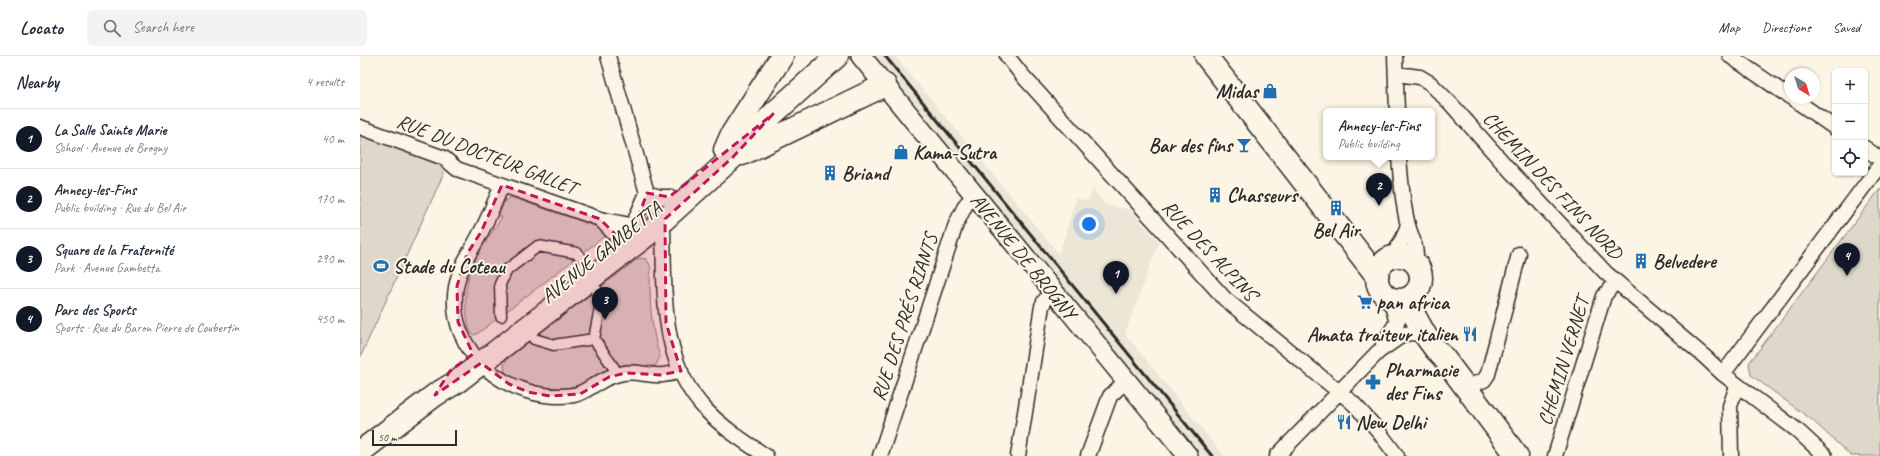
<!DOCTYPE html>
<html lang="en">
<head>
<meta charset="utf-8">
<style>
  :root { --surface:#fff; --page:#f2f2f3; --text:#1f2937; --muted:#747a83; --line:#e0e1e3; --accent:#111827 }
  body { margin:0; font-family:Caveat,sans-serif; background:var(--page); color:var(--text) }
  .controls { position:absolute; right:12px; top:12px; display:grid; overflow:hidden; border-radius:6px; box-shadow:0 1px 3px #0004 }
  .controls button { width:36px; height:36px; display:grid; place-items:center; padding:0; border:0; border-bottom:1px solid var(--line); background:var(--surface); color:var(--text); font:20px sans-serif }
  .compass { position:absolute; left:1424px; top:12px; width:36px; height:36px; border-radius:50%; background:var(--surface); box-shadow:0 1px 3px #0004; rotate:142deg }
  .scale { position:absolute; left:12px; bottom:10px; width:85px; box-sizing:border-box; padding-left:4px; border:2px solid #2b2b2b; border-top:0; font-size:11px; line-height:14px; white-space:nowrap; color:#2b2b2b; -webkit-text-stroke:3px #fcf5e5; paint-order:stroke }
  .you { position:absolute; left:729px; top:168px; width:14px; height:14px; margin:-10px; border:3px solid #fff; border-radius:50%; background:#1a73e8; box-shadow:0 0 0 6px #1a73e833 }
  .badge { display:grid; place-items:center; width:26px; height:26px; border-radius:50%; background:var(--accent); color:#fff; font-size:13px; font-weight:700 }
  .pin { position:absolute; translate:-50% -33px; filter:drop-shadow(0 1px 2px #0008) }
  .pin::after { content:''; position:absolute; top:21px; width:14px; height:12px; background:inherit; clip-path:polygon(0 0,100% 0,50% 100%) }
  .popup { position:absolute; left:963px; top:52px; width:112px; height:52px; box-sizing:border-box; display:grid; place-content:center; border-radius:6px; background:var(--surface); filter:drop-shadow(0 1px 3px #0005); font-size:13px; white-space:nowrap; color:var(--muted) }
  .popup b { font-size:15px; color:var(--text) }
  .popup::after { content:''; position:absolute; left:50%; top:100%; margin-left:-8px; border:8px solid transparent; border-top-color:var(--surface) }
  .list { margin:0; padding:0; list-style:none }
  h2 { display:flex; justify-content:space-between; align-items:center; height:52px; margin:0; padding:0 16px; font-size:17px }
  h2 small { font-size:13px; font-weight:400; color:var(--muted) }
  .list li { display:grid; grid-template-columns:26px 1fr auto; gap:12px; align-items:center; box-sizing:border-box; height:60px; padding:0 16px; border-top:1px solid var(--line) }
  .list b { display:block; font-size:15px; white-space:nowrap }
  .list p { margin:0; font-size:13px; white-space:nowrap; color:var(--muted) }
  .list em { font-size:13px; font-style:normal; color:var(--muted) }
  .icon { flex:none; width:22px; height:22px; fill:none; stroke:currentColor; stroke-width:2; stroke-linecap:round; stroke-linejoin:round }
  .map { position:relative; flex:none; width:1520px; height:400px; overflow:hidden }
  header { display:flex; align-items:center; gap:24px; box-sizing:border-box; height:56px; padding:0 20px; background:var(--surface); border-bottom:1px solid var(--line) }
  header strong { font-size:19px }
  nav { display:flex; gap:22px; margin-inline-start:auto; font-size:14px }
  .search { width:280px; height:36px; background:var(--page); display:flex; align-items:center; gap:10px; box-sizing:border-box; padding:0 14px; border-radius:6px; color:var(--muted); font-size:15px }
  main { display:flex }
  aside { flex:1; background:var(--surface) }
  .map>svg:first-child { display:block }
</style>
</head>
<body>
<header>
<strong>Locato</strong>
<div class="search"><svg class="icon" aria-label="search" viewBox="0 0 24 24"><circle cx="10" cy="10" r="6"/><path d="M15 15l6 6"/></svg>Search here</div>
<nav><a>Map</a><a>Directions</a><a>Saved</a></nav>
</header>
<main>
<aside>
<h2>Nearby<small>4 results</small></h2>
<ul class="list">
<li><span class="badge">1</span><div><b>La Salle Sainte Marie</b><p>School · Avenue de Brogny</p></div><em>40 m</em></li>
<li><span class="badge">2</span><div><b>Annecy-les-Fins</b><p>Public building · Rue du Bel Air</p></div><em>170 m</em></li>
<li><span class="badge">3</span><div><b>Square de la Fraternité</b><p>Park · Avenue Gambetta</p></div><em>290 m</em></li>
<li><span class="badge">4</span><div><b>Parc des Sports</b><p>Sports · Rue du Baron Pierre de Coubertin</p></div><em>450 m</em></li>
</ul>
</aside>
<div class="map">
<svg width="1520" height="400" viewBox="0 0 1520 400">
  <rect width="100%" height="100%" fill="#fcf5e5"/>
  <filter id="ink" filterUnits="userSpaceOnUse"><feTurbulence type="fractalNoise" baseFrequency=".025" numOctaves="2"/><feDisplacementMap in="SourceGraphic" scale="8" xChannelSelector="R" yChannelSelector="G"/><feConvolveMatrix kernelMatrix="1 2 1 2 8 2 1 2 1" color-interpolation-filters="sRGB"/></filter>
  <g filter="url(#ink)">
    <path fill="#ece6d7" d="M513 0H535L699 198 716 142 728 145 733 133 746 149 771 154 799 186 765 278 864 400H842Z"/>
    <path fill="#ded8ca" stroke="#84827a" d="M0 75 77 102 84 117 0 302Z
      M1520 133V400H1491L1452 364 1391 319 1389 307Z
      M150 141 244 173 246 179 117 278 114 279C108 276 108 266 107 260 100 218 120 195 142 161L139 159 144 146Z
      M281 202 286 203C293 210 290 218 290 227 290 253 292 276 300 301L296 309C288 313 273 306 263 309 254 311 245 314 237 318 231 321 227 326 221 329 201 336 162 331 145 317L144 308 148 302 276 204Z"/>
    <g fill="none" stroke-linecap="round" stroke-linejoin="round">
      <g stroke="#2b2b2b" stroke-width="13">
        <path id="pedestrian" d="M237 234 240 252 234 283 254 312
          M141 260 140 228 147 214 178 190 217 197 220 200
          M174 283 194 289 234 283"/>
      </g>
      <g stroke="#2b2b2b" stroke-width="17">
        <path id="minor" d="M647 0 662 19 865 243 993 347 1016 372 1037 400
          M1035 0 1037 55
          M1370 0 1430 41
          M1036 18 1060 21 1070 27 1091 48 1145 109 1246 217 1345 301 1363 318 1438 375 1465 400
          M1432 42 1475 72
          M0 71 84 102 97 113 240 163 275 170 276 162 287 137 248 0
          M1505 92 1520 103
          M1039 101C1041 123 1042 147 1048 169 1052 184 1057 189 1056 207
          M142 129C135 145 129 161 121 176 111 196 100 209 96 231 85 298 152 348 214 339 224 337 230 331 238 327 246 322 254 319 264 317 275 315 286 319 297 319 305 320 313 317 321 315
          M287 137 300 141H309
          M240 163 260 184
          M305 163 303 172C305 235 299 305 346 354 363 372 385 386 406 400
          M1033 200 1043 182 1048 169
          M1030 242 1037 267
          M1023 288 1040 261 1043 243
          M1363 318 1520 109
          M1106 332 1124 324 1128 318 1159 198
          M520 400 596 168 606 148 615 140
          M658 400 682 250 685 244 694 236
          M728 400 750 340 766 325
          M917 400 1018 296 1044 278 1053 277 1065 280
          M1195 400 1244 240 1255 226
          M1371 400 1370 350 1377 330"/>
      </g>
      <g stroke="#2b2b2b" stroke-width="22">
        <path id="secondary" d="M501 0 828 400"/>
      </g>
      <g stroke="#2b2b2b" stroke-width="25">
        <path id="primary" d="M846 0 1017 220
          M365 94 372 78 422 0
          M382 98 525 29
          M1017 222a22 22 0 1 1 44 0a22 22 0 1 1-44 0Z
          M1045 243C1059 265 1064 283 1083 301L1157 400
          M0 396 75 339 98 325 287 179 373 101 413 58 477 0"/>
      </g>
      <use href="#pedestrian" stroke="#fcf5e5" stroke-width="10"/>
      <use href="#minor" stroke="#fcf5e5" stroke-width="14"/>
      <use href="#secondary" stroke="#fcf5e5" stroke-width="19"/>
      <use href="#primary" stroke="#fcf5e5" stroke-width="22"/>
      <path stroke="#2b2b2b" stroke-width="3" d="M525 0 852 400"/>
    </g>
  </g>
  <path fill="#c2185b" fill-opacity="0.2" stroke="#c2185b" stroke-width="3" stroke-dasharray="8 5" stroke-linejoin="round" d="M413 58 373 101 305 163 306 267 321 315 300 319 266 317 249 321 220 338 190 340 168 336 149 328 121 307 75 339 90 315 113 298 98 266 97 230 107 198 121 176 142 129 240 163 260 183 275 170 287 137 309 141Z"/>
  <defs>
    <g id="shop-bare" transform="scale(1.2)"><path d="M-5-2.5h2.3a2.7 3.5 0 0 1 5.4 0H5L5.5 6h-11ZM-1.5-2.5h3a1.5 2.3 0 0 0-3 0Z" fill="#1f6fb2" stroke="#fcf5e5" stroke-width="2.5" paint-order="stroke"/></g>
    <g id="bar-bare" transform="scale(1.2)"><path d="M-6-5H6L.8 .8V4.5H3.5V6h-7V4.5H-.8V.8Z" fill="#1f6fb2" stroke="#fcf5e5" stroke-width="2.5" paint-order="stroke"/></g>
    <g id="building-bare" transform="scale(1.2)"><path d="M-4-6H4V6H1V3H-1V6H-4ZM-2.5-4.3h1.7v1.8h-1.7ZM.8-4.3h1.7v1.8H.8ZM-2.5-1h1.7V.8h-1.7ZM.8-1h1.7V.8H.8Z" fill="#1f6fb2" stroke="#fcf5e5" stroke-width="2.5" paint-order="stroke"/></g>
    <g id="stadium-bare" transform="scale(1.2)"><path d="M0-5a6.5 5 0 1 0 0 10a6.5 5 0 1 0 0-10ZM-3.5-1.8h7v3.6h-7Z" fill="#1f6fb2" stroke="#fcf5e5" stroke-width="2.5" paint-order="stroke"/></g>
    <g id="supermarket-bare" transform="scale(1.2)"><path d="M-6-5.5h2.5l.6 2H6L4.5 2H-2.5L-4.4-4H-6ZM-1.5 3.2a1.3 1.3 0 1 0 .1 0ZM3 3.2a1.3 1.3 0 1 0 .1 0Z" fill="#1f6fb2" stroke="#fcf5e5" stroke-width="2.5" paint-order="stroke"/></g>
    <g id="restaurant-bare" transform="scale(1.2)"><path d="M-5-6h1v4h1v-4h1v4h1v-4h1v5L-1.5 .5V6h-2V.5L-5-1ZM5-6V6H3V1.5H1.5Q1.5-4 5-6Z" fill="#1f6fb2" stroke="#fcf5e5" stroke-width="2.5" paint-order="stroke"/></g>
    <g id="pharmacy-bare" transform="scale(1.2)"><path d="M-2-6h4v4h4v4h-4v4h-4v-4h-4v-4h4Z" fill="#1f6fb2" stroke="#fcf5e5" stroke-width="2.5" paint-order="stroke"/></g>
  </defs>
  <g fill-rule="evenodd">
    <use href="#shop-bare" x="910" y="35"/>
    <use href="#bar-bare" x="884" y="89"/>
    <use href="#shop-bare" x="541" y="96"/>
    <use href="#building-bare" x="470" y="117"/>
    <use href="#building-bare" x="855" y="139"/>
    <use href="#building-bare" x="976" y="152"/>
    <use href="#building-bare" x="1281" y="205"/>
    <use href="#stadium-bare" x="21" y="210"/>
    <use href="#supermarket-bare" x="1005" y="246"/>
    <use href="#restaurant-bare" x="1110" y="278"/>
    <use href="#pharmacy-bare" x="1013" y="326"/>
    <use href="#restaurant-bare" x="984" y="366"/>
  </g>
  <g text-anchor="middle" stroke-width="4" stroke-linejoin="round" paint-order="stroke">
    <g font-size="20" font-weight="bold" fill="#2b2b2b" stroke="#fcf5e5" text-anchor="start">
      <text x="898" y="42" text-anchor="end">Midas</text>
      <text x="872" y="96" text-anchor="end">Bar des fins</text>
      <text x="553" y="103">Kama-Sutra</text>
      <text x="482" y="124">Briand</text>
      <text x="867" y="146">Chasseurs</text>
      <text x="976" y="181" text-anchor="middle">Bel Air</text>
      <text x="1293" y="212">Belvedere</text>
      <text x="33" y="217">Stade du Coteau</text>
      <text x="1017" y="253">pan africa</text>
      <text x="1098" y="285" text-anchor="end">Amata traiteur italien</text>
      <text x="1025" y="321">Pharmacie<tspan x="1025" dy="23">des Fins</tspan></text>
      <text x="996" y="373">New Delhi</text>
    </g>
    <g font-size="20" fill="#2b2b2b" stroke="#fcf5e5">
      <text transform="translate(127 98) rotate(21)" y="7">RUE DU DOCTEUR GALLET</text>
      <text transform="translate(1193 129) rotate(47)" y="7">CHEMIN DES FINS NORD</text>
      <text transform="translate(850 194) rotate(47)" y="7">RUE DES ALPINS</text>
      <text transform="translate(241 196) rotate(-39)" y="7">AVENUE GAMBETTA</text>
      <text transform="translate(664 200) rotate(51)" y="7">AVENUE DE BROGNY</text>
      <text transform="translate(544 261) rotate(-72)" y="7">RUE DES PRÉS RIANTS</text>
      <text transform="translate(1203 305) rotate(-73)" y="7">CHEMIN VERNET</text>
    </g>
  </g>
</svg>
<div class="controls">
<button>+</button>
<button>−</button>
<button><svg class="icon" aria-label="locate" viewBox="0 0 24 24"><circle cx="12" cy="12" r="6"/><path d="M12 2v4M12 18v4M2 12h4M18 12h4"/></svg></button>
</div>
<svg class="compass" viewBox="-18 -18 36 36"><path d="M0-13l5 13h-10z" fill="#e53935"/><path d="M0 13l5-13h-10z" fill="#747a83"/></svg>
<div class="scale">50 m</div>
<div class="you"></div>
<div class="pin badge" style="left:756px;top:238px">1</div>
<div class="pin badge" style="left:1019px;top:150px">2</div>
<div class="popup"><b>Annecy-les-Fins</b>Public building</div>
<div class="pin badge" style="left:245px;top:264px">3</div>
<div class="pin badge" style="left:1487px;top:220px">4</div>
</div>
</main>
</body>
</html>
